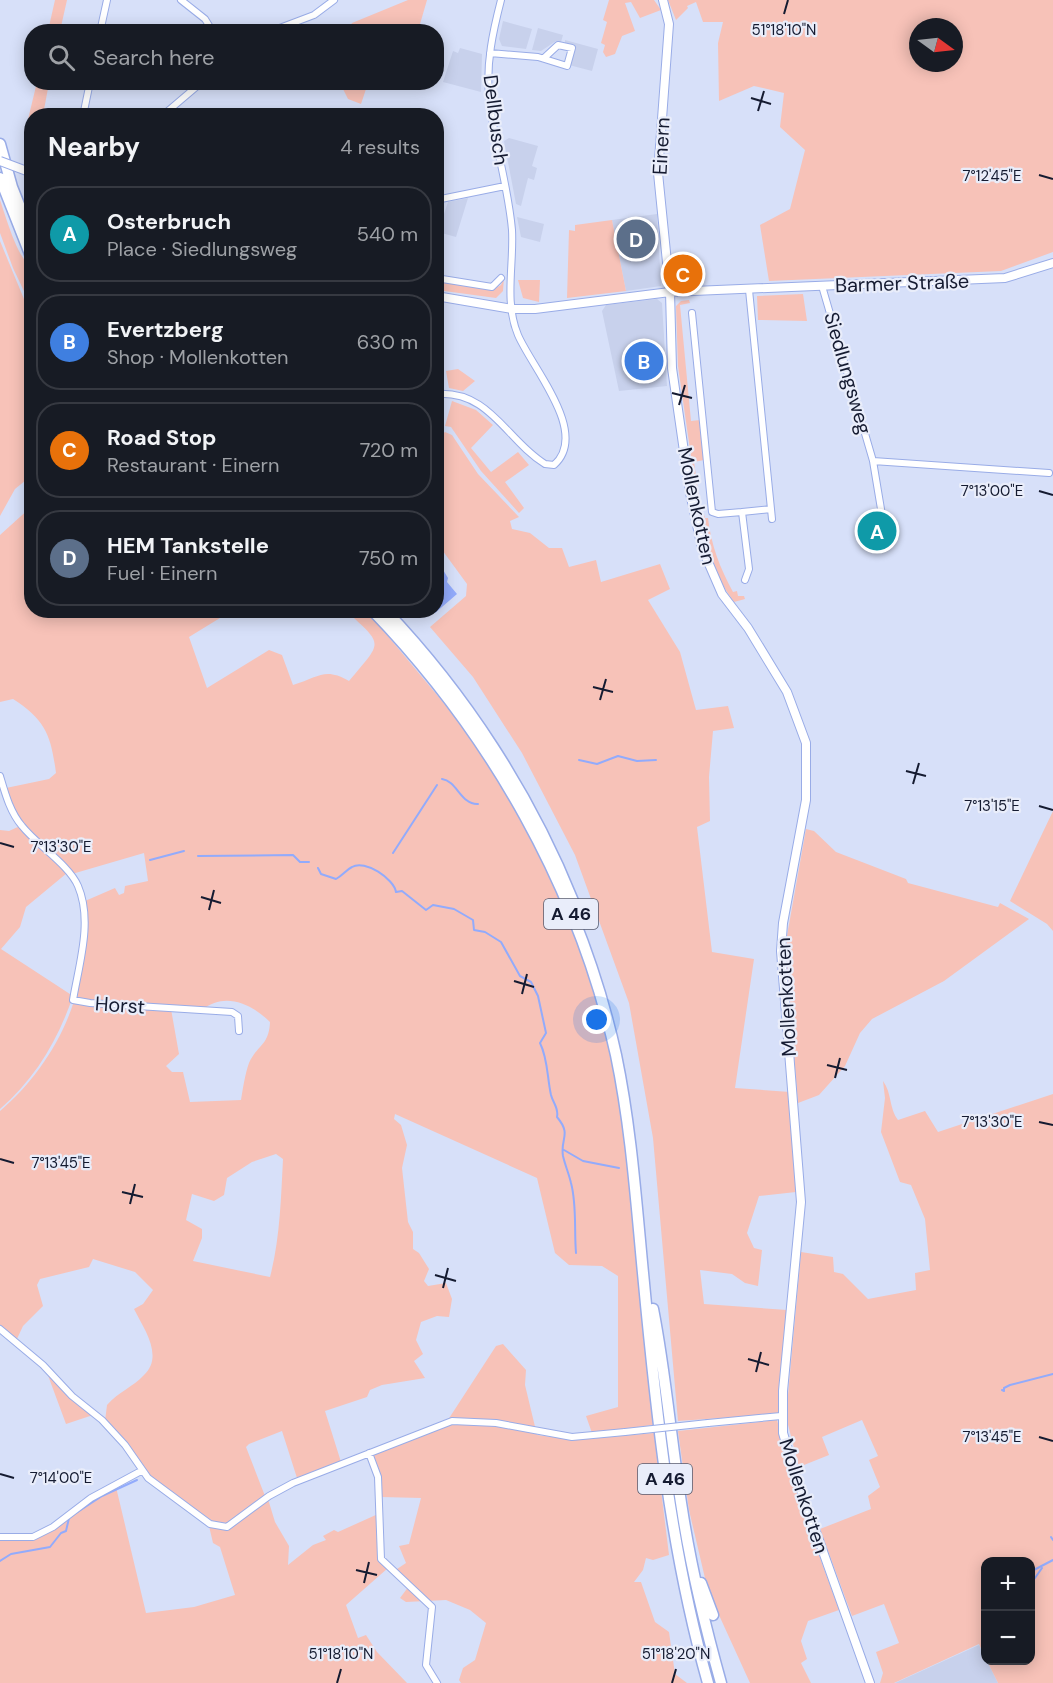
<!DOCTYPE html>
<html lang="en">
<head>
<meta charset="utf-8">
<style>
  :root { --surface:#171b24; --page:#242831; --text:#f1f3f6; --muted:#9ea1a6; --line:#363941; --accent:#8c9099 }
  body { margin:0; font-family:"DM Sans",sans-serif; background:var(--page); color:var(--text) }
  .controls { position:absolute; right:18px; bottom:18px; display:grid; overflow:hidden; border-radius:12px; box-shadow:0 3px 15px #0003 }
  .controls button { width:54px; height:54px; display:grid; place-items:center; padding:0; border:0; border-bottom:2px solid var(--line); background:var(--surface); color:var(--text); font:30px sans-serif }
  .compass { position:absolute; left:909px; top:18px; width:54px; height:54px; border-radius:50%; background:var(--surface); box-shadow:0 3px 15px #0003; rotate:105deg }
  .you { position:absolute; left:597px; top:1020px; width:21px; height:21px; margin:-15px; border:4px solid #fff; border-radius:50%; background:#1a73e8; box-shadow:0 0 0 9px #1a73e833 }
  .badge { display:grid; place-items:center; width:39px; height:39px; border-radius:50%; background:var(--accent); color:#fff; font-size:20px; font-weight:700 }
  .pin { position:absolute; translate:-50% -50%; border:3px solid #fff; box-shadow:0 2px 6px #0006 }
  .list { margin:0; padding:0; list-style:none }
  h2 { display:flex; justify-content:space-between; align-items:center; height:78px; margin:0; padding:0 24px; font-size:26px }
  h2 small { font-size:20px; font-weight:400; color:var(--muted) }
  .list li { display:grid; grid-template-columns:39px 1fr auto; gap:18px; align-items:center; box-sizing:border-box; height:96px; margin:0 12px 12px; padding:0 12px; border:2px solid var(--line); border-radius:24px }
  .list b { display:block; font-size:22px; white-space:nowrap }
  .list p { margin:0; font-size:20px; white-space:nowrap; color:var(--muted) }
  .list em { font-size:20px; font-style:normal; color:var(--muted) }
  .icon { flex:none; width:33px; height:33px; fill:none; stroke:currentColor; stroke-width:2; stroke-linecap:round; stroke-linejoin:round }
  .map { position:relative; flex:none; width:1053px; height:1683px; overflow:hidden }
  .search { position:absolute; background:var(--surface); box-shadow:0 3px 15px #0003; left:24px; top:24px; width:420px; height:66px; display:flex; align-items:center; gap:15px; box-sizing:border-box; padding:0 21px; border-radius:24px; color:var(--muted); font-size:22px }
  .panel { position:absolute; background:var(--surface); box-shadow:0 3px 15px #0003; left:24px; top:108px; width:420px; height:510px; border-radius:24px }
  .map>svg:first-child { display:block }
</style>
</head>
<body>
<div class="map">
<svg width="1053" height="1683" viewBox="0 0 1053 1683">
  <rect width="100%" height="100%" fill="#d7e0f9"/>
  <path fill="#c8d1ec" d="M503 21 532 29 526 49 502 46 499 39Z
    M538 28 563 35 561 42 556 41 541 51 532 50Z
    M565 40 598 49 592 71 569 65 575 46 565 43Z
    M460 48 482 54 481 92 443 82 453 51 458 53Z
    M509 138 538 146 532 166 537 168 534 180 528 178 521 206 516 204 504 141Z
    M468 198 456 237 438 232 448 202Z
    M657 214 661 286 626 291 612 220Z
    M517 217 544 224 540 242 521 237Z
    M657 299 662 303 667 386 619 391 602 311 606 305Z
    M979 1645 998 1683H895Z"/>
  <path fill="#f7c2b8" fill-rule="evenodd" d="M55 0H67L60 31H48Z
    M408 0H427L418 31H347L352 23Z
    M609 0H654L661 10 640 18 631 2 625 3 635 31 622 36 615 54 606 57 603 52 605 45 601 43 607 22 603 20Z
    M668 0H1053V252L1001 271 769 281 760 225 790 209 805 150 780 127 784 93 754 86 719 101 718 43 723 22H703L696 2 687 6 688 8 676 20ZM918 27H954V63H918Z
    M37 82 49 83 43 115 32 116 31 150 24 136Z
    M340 83H368L361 104 348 99Z
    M0 200C6 217 17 257 31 267V306L13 268 0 233Z
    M612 220 626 291 567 298 569 230 575 231V225Z
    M0 241 31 316V476L15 489 0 516Z
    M504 277 503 291 496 298 437 290 436 281 494 289 501 285Z
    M518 280H540L539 302 523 298Z
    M803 294 807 321 758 320 757 296Z
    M689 300 690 303 680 305 691 421 700 420 704 460 694 462 701 511 699 512 678 366 676 306 681 301Z
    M458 369 475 381 463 391 449 388 446 371Z
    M452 401 476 410 493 425 471 448 491 472 518 452 529 465 505 482 524 508 519 513 481 471 451 427 445 426Z
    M445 432 452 435 478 474 519 517 510 521 512 529 530 533 549 548H562L569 567 596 560 601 582 660 564 670 589 648 600 680 652 696 710 728 706 734 728 713 731 709 777 710 821 697 827 712 952 754 959 735 1088 790 1092 796 1192 759 1196 747 1233 754 1248 762 1250 758 1286 745 1283 732 1274 700 1270 704 1304 787 1310 778 1414 678 1421 653 1138 629 1003 575 855 522 753 473 677 430 627 466 596 467 584 437 543V439Z
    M31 507 32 610 217 611 220 618 189 637 207 688 269 650 282 655 293 685C319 677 325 667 349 681 382 641 385 646 346 611H367L477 743 510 797 561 894 601 1010 623 1106 653 1425 592 1433 586 1416 618 1407V1276L602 1266 569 1265 555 1253 537 1178 395 1114 394 1119 401 1125 407 1145 402 1168 408 1222 413 1232V1249L419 1253 429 1269 424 1281 428 1286 446 1283 452 1299 449 1317 437 1316 421 1322 416 1340 423 1354 414 1361 425 1378 382 1385 370 1390 367 1397 325 1411 341 1462 297 1478 282 1431 249 1444 246 1447 265 1496 228 1523 214 1522 148 1476 105 1421 107 1405C118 1392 133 1387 144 1375 164 1356 144 1329 134 1309L143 1304 153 1290 135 1272 93 1259 89 1267 40 1279 37 1285 43 1306 23 1326 16 1341 0 1327V1111C33 1083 61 1043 74 1001L171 1009 179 1054 166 1066 172 1072H183L190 1102 241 1100C243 1088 245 1074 249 1063 257 1045 269 1046 270 1022 252 1004 225 991 202 1010L76 999C82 967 92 934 85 901L115 888 119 895 124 893 125 886 148 881 144 853 72 874 21 823 6 788 49 779 56 773C51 736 46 720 13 699L0 702V535ZM276 1154 283 1159C281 1198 280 1239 270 1277L193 1261 202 1238V1229L186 1220 192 1194 214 1201 224 1195 227 1178 252 1162Z
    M704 514 705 518H708C711 545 720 568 733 592L737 591 738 596H744L745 599 734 602C715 577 705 546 699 515Z
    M1053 811V931L1047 924 1010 901Z
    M20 826 67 873 26 907 20 927 1 949 73 996C58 1040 35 1079 0 1109V830L9 831Z
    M806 829 814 831 836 852 906 879 908 883 998 907 1000 903 1029 919 944 981 872 1019 860 1033 845 1066 819 1095 798 1103 785 947Z
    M883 1081C892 1093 889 1109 898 1120L925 1111 938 1132 1053 1094V1683H998L987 1661 1030 1660V1562H986L985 1658 979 1644 894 1683H880L883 1673 876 1652 899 1643 884 1604 852 1616 820 1529 871 1509 868 1496 880 1487 869 1460 878 1456 862 1420 822 1437 829 1455 799 1467 786 1417 801 1252 833 1257 834 1272 843 1274 868 1299 916 1290 915 1273 930 1270 925 1219 911 1185 900 1182 881 1132 885 1098Z
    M503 1344 526 1370 525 1385 537 1435 576 1440 654 1433 669 1555 653 1560 646 1558 643 1570 634 1582H641L655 1622 669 1632 675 1674 687 1683H461L459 1680 463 1668 475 1660 486 1623 470 1610 446 1600 406 1602 400 1598 409 1586 394 1571 406 1563 399 1546 409 1544 421 1498 381 1497 372 1454 444 1426 496 1346Z
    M46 1370 93 1415 66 1424Z
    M777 1420 801 1506 839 1610 808 1621 801 1641 807 1659 801 1663 811 1683H750L708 1591 689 1510 678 1431Z
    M116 1487 146 1613 194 1607 235 1595 220 1547 213 1543 209 1526 227 1529 268 1499 275 1522 289 1546 288 1565 313 1545 326 1540 323 1536 334 1530 338 1532 378 1514 379 1559 388 1568 346 1605 358 1638 366 1635 377 1652 407 1683H0V1539L33 1538 92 1498Z"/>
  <path fill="#92abfc" d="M437 560 448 578 447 582 457 594 435 613Z"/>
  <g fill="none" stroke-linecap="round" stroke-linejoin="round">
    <path stroke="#92abfc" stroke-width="2" d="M579 760 597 764 618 756 637 761 656 760
      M442 779C457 781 461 805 478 804
      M393 853 437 785
      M198 856 293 855 300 862H309
      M150 860 184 851
      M318 868 321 874 336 879C343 875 346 870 352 867 365 859 394 879 396 892L402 891 426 910 433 905 454 909 473 920 474 930 485 932 501 942 520 976 531 982 538 996 546 1033 540 1043C548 1059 547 1077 551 1095 553 1103 559 1108 557 1117 572 1135 560 1138 563 1156 565 1165 569 1174 571 1183 577 1205 574 1230 576 1253
      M564 1150 583 1161 619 1168
      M1002 1390 1004 1391V1388L1010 1385 1053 1374
      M76 1513 102 1496 137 1480
      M1051 1537 1053 1540
      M0 1561 11 1554 50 1547 61 1533 66 1531 69 1518
      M1030 1572 1053 1560
      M1030 1585 1042 1568"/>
    <g stroke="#99ace7" stroke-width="8">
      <path id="minor" d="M181 0 205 19 213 32
        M100 32 107 0
        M269 32 314 15 334 0
        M490 53 538 57 567 66 572 48 558 45 544 58
        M83 116 90 82
        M162 116 202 82
        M436 200 505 186
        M436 213V227
        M436 278 492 287 501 278
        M822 286 873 461 882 515
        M749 290 772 519
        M692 313 712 512 718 514 742 512
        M436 394C490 390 506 440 545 464L554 465C590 433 532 368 518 335 504 302 514 264 512 230 508 184 493 140 489 95 486 63 493 31 501 0
        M873 461 1049 473
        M745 580 749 569 742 512 771 509
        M0 776C5 793 10 812 22 826 37 845 69 865 78 886 93 921 79 964 73 1000L90 1003 232 1012 238 1016 239 1031
        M0 1329 43 1365 72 1396 102 1420 125 1445 148 1478 210 1524 227 1527 269 1496 293 1483 452 1421 496 1423 572 1437 625 1432
        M708 1423 781 1416
        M369 1453 378 1477 381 1559 432 1607 426 1665 437 1683
        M0 1537H33L53 1527 91 1498 141 1471"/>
    </g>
    <g stroke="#99ace7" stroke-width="10">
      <path id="secondary" d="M663 0 669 24 658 173 670 292 672 368 690 493 702 548 722 594 748 628 787 692 806 743V800L783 923 781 951 801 1202 783 1391V1433L796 1476 870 1683
        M436 296 512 309H535L670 292 1005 278 1053 263"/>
    </g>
    <g stroke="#99ace7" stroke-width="13">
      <path id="motorway" d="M0 144 12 187 32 237
        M0 178 32 259
        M372 610C491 733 579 888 616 1055 631 1127 636 1200 643 1273 656 1411 670 1549 708 1683
        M385 610C465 694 530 794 573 901
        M653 1309C666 1375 671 1442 682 1509 691 1568 705 1626 721 1683
        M701 1583 713 1615"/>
    </g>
    <use href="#minor" stroke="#fff" stroke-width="6"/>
    <use href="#secondary" stroke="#fff" stroke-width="8"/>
    <use href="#motorway" stroke="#fff" stroke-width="10"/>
    <g stroke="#99ace7" stroke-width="8" stroke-linecap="butt">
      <path id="minor-bridge" d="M625 1432 708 1423"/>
    </g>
    <g stroke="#99ace7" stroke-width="10" stroke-linecap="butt">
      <path id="secondary-bridge" d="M0 161 32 173"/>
    </g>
    <use href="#minor-bridge" stroke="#fff" stroke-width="6"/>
    <use href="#secondary-bridge" stroke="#fff" stroke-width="8"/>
  </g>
  <path fill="none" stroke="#151b31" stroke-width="2" d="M784 14 788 0M751 98 771 104M758 111 764 91M1039 175 1053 179M672 393 692 398M679 405 685 385M1039 491 1053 495M593 687 613 692M600 700 606 679M906 771 926 776M913 784 919 763M1039 806 1053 810M0 843 14 847M201 897 221 903M209 910 214 890M514 981 534 987M522 994 527 974M827 1065 847 1070M835 1078 840 1058M1039 1122 1053 1125M0 1159 14 1163M122 1192 143 1197M130 1204 135 1184M435 1275 456 1281M443 1288 448 1268M748 1359 769 1365M756 1372 761 1352M1039 1437 1053 1441M0 1474 14 1478M356 1570 377 1575M364 1583 369 1562M337 1683 341 1669M672 1683 676 1669"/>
  <g text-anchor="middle" stroke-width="4.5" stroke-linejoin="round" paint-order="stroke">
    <g fill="#e9edfa" stroke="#555a6d" stroke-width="1.5">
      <rect x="544" y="899" width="54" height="30" rx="4.5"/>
      <rect x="638" y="1464" width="54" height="30" rx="4.5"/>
    </g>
    <g font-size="18" font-weight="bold" fill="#151b31">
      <text x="571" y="920">A 46</text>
      <text x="665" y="1485">A 46</text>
    </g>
    <g font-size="20" fill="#151b31" stroke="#e9edfa">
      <text transform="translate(496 120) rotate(83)" y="7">Dellbusch</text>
      <text transform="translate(661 146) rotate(-87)" y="7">Einern</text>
      <text transform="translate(902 283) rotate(-2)" y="7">Barmer Straße</text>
      <text transform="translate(848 373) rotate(74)" y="7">Siedlungsweg</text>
      <text transform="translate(697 506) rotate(78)" y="7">Mollenkotten</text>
      <text transform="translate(786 997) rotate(-93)" y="7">Mollenkotten</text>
      <text transform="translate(120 1005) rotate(4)" y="7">Horst</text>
      <text transform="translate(804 1496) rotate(72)" y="7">Mollenkotten</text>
    </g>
  </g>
  <g font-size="15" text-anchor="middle" fill="#151b31" stroke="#e9edfa" stroke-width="4.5" stroke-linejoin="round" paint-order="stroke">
    <text x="784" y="35">51°18'10"N</text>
    <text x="992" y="181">7°12'45"E</text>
    <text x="992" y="496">7°13'00"E</text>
    <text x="992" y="811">7°13'15"E</text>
    <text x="61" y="852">7°13'30"E</text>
    <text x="992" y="1127">7°13'30"E</text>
    <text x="61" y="1168">7°13'45"E</text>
    <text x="992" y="1442">7°13'45"E</text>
    <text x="61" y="1483">7°14'00"E</text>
    <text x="341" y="1659">51°18'10"N</text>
    <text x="676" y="1659">51°18'20"N</text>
  </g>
</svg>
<div class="controls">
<button>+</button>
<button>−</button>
</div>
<svg class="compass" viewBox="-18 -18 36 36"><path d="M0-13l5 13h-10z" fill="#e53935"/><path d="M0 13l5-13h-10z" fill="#9ea1a6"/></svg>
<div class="you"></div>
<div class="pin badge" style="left:877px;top:531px;background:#0f9aa8">A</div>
<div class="pin badge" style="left:644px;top:361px;background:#3f7fe0">B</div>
<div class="pin badge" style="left:683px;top:274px;background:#e8710a">C</div>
<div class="pin badge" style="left:636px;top:239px;background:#5c6f8a">D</div>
<div class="search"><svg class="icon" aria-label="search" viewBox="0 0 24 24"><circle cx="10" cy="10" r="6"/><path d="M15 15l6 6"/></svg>Search here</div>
<section class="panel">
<h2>Nearby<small>4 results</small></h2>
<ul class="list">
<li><span class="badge" style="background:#0f9aa8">A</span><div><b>Osterbruch</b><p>Place · Siedlungsweg</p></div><em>540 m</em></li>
<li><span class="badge" style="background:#3f7fe0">B</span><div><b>Evertzberg</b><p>Shop · Mollenkotten</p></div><em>630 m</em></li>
<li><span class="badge" style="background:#e8710a">C</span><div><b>Road Stop</b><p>Restaurant · Einern</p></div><em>720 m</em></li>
<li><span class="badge" style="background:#5c6f8a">D</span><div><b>HEM Tankstelle</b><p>Fuel · Einern</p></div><em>750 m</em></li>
</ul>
</section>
</div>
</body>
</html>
